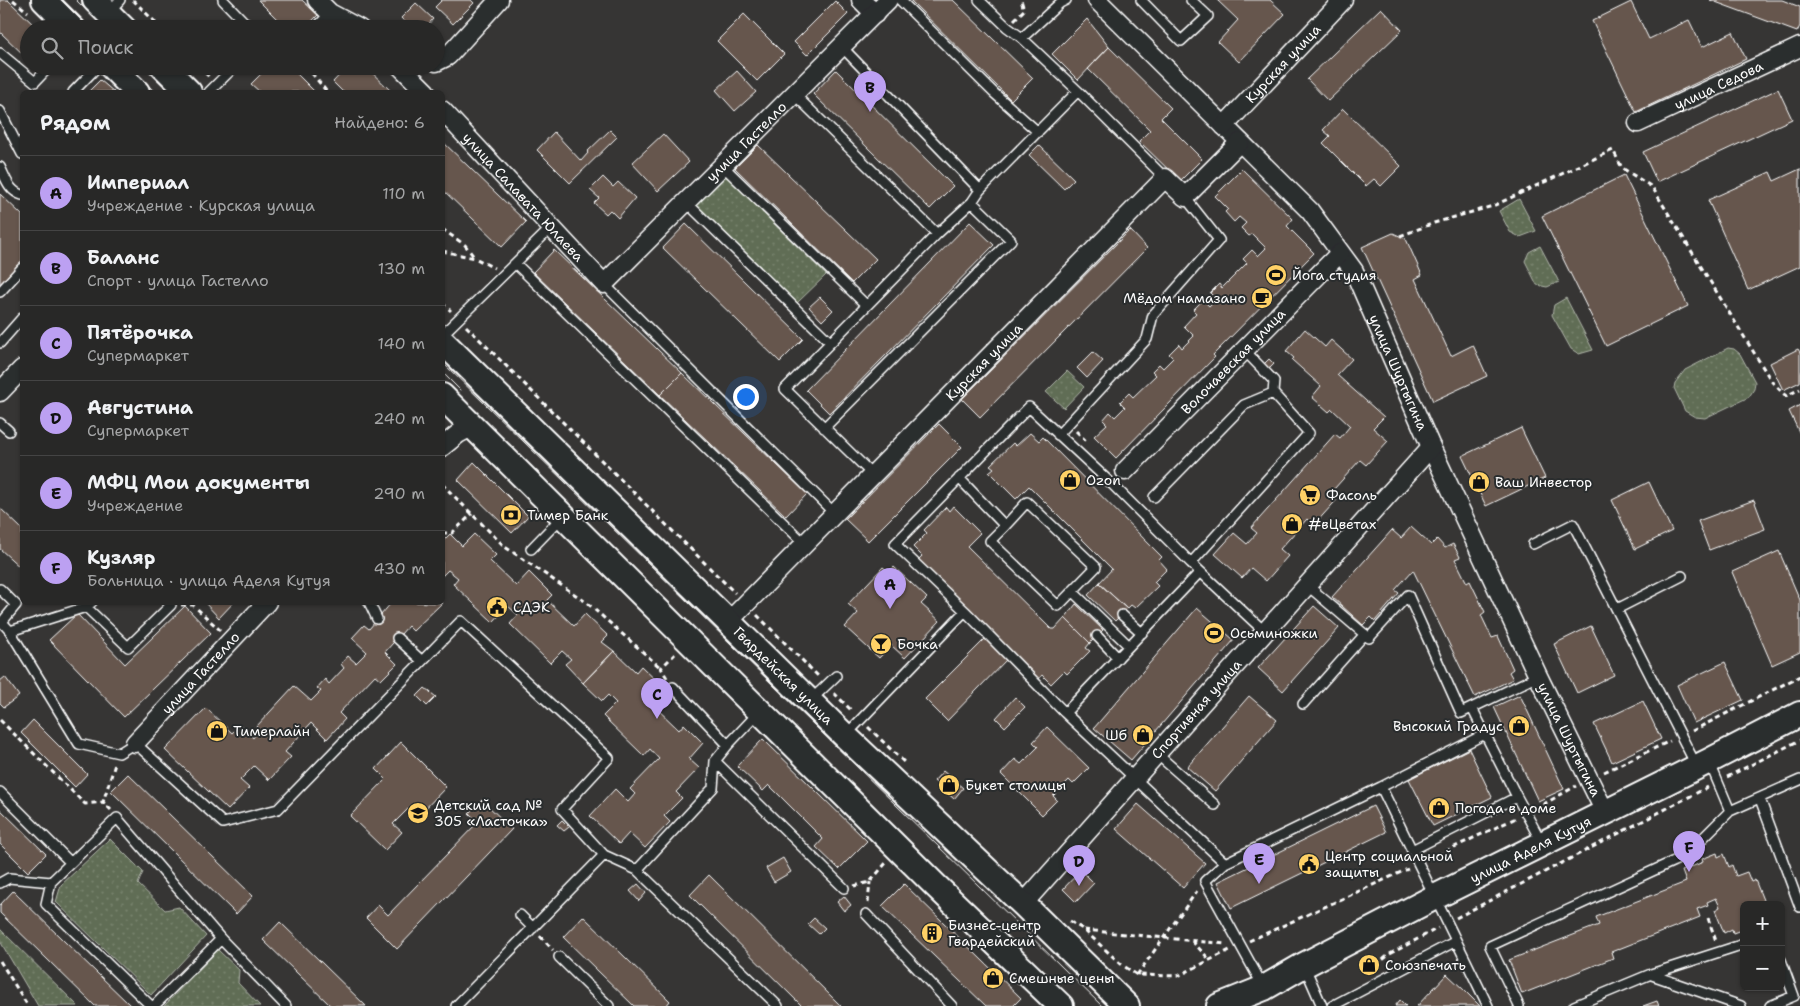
<!DOCTYPE html>
<html lang="ru">
<head>
<meta charset="utf-8">
<style>
  :root { --surface:#282827; --page:#343433; --text:#f1f3f6; --muted:#a5a6a7; --line:#444; --accent:#bca0f2 }
  body { margin:0; font-family:"Shantell Sans",sans-serif; background:var(--page); color:var(--text) }
  .controls { position:absolute; right:15px; bottom:15px; display:grid; overflow:hidden; border-radius:8px; box-shadow:0 1px 4px #0004 }
  .controls button { width:45px; height:45px; display:grid; place-items:center; padding:0; border:0; border-bottom:1px solid var(--line); background:var(--surface); color:var(--text); font:25px sans-serif }
  .you { position:absolute; left:745px; top:396px; width:18px; height:18px; margin:-12px; border:4px solid #fff; border-radius:50%; background:#1a73e8; box-shadow:0 0 0 8px #1a73e833 }
  .badge { display:grid; place-items:center; width:32px; height:32px; border-radius:50%; background:var(--accent); color:#111; font-size:16px; font-weight:700 }
  .pin { position:absolute; translate:-50% -41px; filter:drop-shadow(0 1px 2px #0008) }
  .pin::after { content:''; position:absolute; top:26px; width:18px; height:15px; background:inherit; clip-path:polygon(0 0,100% 0,50% 100%) }
  .list { margin:0; padding:0; list-style:none }
  h2 { display:flex; justify-content:space-between; align-items:center; height:65px; margin:0; padding:0 20px; font-size:21px }
  h2 small { font-size:16px; font-weight:400; color:var(--muted) }
  .list li { display:grid; grid-template-columns:32px 1fr auto; gap:15px; align-items:center; box-sizing:border-box; height:75px; padding:0 20px; border-top:1px solid var(--line) }
  .list b { display:block; font-size:19px; white-space:nowrap }
  .list p { margin:0; font-size:16px; white-space:nowrap; color:var(--muted) }
  .list em { font-size:16px; font-style:normal; color:var(--muted) }
  .icon { flex:none; width:28px; height:28px; fill:none; stroke:currentColor; stroke-width:2; stroke-linecap:round; stroke-linejoin:round }
  .map { position:relative; flex:none; width:1800px; height:1006px; overflow:hidden }
  .search { position:absolute; background:var(--surface); box-shadow:0 1px 4px #0004; left:20px; top:20px; width:425px; height:55px; display:flex; align-items:center; gap:12px; box-sizing:border-box; padding:0 18px; border-radius:28px; color:var(--muted); font-size:19px }
  .panel { position:absolute; background:var(--surface); box-shadow:0 1px 4px #0004; left:20px; top:90px; width:425px; height:515px; border-radius:8px }
  .map>svg:first-child { display:block }
</style>
</head>
<body>
<div class="map">
<svg width="1800" height="1006" viewBox="0 0 1800 1006">
  <defs>
    <pattern id="green-dots" width="8" height="8" patternUnits="userSpaceOnUse" patternTransform="scale(1.25)"><rect width="8" height="8" fill="#606d55"/><path d="M2 2h.1M6 6h.1" fill="none" stroke="#78836e" stroke-width="1.8" stroke-linecap="round"/></pattern>
  </defs>
  <rect width="100%" height="100%" fill="#363534"/>
  <filter id="ink" filterUnits="userSpaceOnUse"><feTurbulence type="fractalNoise" baseFrequency=".02" numOctaves="2"/><feDisplacementMap in="SourceGraphic" scale="10" xChannelSelector="R" yChannelSelector="G"/><feConvolveMatrix kernelMatrix="1 2 1 2 8 2 1 2 1" color-interpolation-filters="sRGB"/></filter>
  <g filter="url(#ink)">
    <path fill="url(#green-dots)" stroke="#b0b6aa" d="M723 173 826 275 797 303 694 202Z
      M1519 199 1536 231 1520 237 1510 232 1499 211Z
      M1540 246 1559 282 1547 287 1537 285 1525 261 1529 252Z
      M1566 298 1593 350 1579 354 1571 349 1552 315 1554 305Z
      M1728 348 1734 349 1740 354 1755 382 1754 389 1749 397 1705 418 1695 417 1685 411 1674 388 1675 383 1685 370Z
      M1067 371 1084 387 1064 408 1046 392Z
      M110 839 143 872 138 884 165 910 179 907 206 936 151 995 56 902 61 885Z
      M0 929 78 1006H38L0 941Z
      M218 950 239 970 238 983 260 1006H164Z"/>
    <path fill="#66574e" stroke="#fff" d="M0 0H8L38 29H29V60L0 32Z
      M258 0H302L318 15 304 29H287Z
      M442 0H471L474 3 453 24 435 7Z
      M910 0H953L1033 78 1011 100Z
      M1217 0H1270L1285 14 1239 62 1218 42 1238 20Z
      M1710 0H1782L1800 7V26L1797 32Z
      M835 1 848 14 807 55 794 42Z
      M1631 2 1649 39 1689 20 1702 47 1733 32 1746 59 1636 112 1592 21Z
      M416 3 433 19 424 29H412L401 18Z
      M1381 8 1402 30 1328 101 1307 79Z
      M744 14 784 54 757 81 717 41Z
      M1087 19 1109 47 1078 80 1052 54Z
      M1109 47 1171 108 1161 118 1202 159 1180 181 1139 141 1150 130 1088 69Z
      M269 66H289L315 92H260L251 84Z
      M348 66H365L392 92H343L333 82Z
      M836 70 953 186 930 209 813 94Z
      M737 71 756 92 735 111 716 90Z
      M100 80 114 92H88Z
      M1778 89 1792 119 1657 182 1643 152Z
      M1343 109 1401 166 1381 186 1374 179 1366 186 1323 143 1330 136 1323 130Z
      M610 130 617 137 570 183 537 150 554 132 581 161 588 153 587 152Z
      M663 134 689 162 658 191 632 163Z
      M442 141 526 222 502 247 442 189Z
      M758 145 876 259 852 283 735 168Z
      M1039 145 1074 179 1064 189 1029 155Z
      M1242 169 1293 219 1287 226 1314 253 1213 355 1215 357 1116 458 1094 436 1107 424 1103 420 1110 412 1115 417 1125 407 1120 402 1129 393 1133 397 1156 375 1152 371 1159 364 1163 368 1173 358 1169 354 1179 344 1182 348 1194 336 1184 326 1196 313 1193 310 1203 300 1209 306 1216 299 1210 293 1219 284 1222 288 1247 263 1243 259 1252 250 1258 256 1266 248 1252 234 1249 236 1241 228 1246 223 1239 217 1234 222 1225 212 1228 209 1215 196Z
      M1800 169V266L1748 290 1708 200 1770 172 1774 181Z
      M1624 175 1688 306 1606 346 1542 216Z
      M603 177 613 187 618 182 635 198 618 218 610 210 606 214 594 203 599 198 590 190Z
      M0 194 22 215V260L0 285Z
      M970 222 994 245 829 413 806 390Z
      M686 224 803 339 780 362 663 248Z
      M1130 230 1147 248 980 417 962 399Z
      M1393 233 1406 239 1422 275 1415 279 1451 356 1473 345 1487 376 1433 401 1362 247Z
      M554 250 682 373 660 395 533 272Z
      M820 297 833 310 822 321 809 307Z
      M1305 329 1325 347 1331 340 1352 359 1337 375 1384 417 1373 428 1388 441 1366 465 1360 460 1334 489 1341 495 1314 525 1307 519 1280 549 1288 556 1266 581 1251 568 1242 578 1215 554 1234 533 1247 544 1257 533 1251 528 1335 434 1340 438 1350 426 1332 409 1329 412 1312 397 1321 386 1292 360 1294 358 1286 351Z
      M1798 349 1800 352V382L1783 390 1770 363Z
      M1093 352 1103 361 1087 378 1077 368Z
      M1269 359 1274 364 1269 369 1264 364Z
      M682 373 807 494 786 516 660 395Z
      M1800 405V434L1789 411Z
      M939 424 962 447 868 541 845 519Z
      M1521 428 1545 478 1486 506 1462 456Z
      M1030 433 1039 441 1043 437 1162 557 1159 560 1167 569 1154 582 1158 586 1135 608 1131 605 1127 609 1099 583 1112 569 1029 486 1016 499 989 472 994 468 990 465 1013 443 1016 446Z
      M474 462 528 516 512 533 458 480Z
      M1649 482 1672 531 1635 549 1612 500Z
      M1754 500 1765 529 1709 550 1698 521Z
      M953 506 980 533 967 546 1051 629H1055L1065 618 1090 643 1086 648 1090 651 1067 674 1064 671 1051 684 1042 675 1039 679 918 560 922 556 913 547 927 533 924 530 946 507 949 511Z
      M0 508 22 529V569L0 549Z
      M1411 527 1431 545 1437 539 1445 548 1453 544 1460 557 1455 559 1467 583 1470 581 1485 612 1481 615 1492 638 1498 636 1513 669 1509 672 1513 679 1475 697 1413 570 1395 590 1399 593 1375 621 1371 617 1363 625 1332 597 1392 530 1401 538Z
      M450 534 462 546 474 534 496 555 490 561 516 586 529 572 552 595 547 600 574 626 585 614 608 636 602 642 614 651 583 683 565 664 571 659 562 651 550 663 510 624 518 615 508 606 493 622 453 584 458 578 448 570 442 576V542Z
      M1779 551 1800 600V652L1772 665 1732 572Z
      M883 567 889 572 894 567 927 598 921 604 940 621 905 658 891 645 879 658 845 627 858 613 848 604Z
      M1099 583 1127 609 1115 621 1088 595Z
      M204 602H234L219 618Z
      M392 602 442 603 413 631 408 626 385 652 397 664 381 680 375 675 339 713 345 719 327 739 311 723 285 752 291 757 269 780 254 766 240 780 249 788 228 810 165 750 206 708 232 733 240 725 253 738 259 730 256 727 294 686 311 701 321 691 317 688 325 679 329 684 344 668 341 664 348 656 356 663 367 652 352 638 364 625 369 629Z
      M1076 604 1103 630 1090 643 1065 618Z
      M185 606 211 633 124 717 49 640 77 614 125 664Z
      M1314 606 1339 628 1283 691 1258 668Z
      M1197 608 1234 640 1131 760 1094 728Z
      M1591 626 1614 675 1577 693 1554 644Z
      M986 638 1007 659 947 721 925 699Z
      M614 651 636 672 641 666 664 688 650 702 679 730 684 724 703 743 689 759 699 768 676 792 682 798 664 816 670 822 645 848 629 833 619 844 590 816 615 789 628 802 635 794 630 789 659 759 650 749 644 756 603 716 616 703 608 695 602 701 583 683Z
      M1725 662 1743 700 1694 723 1677 685Z
      M5 677 19 696 4 707 0 703V681Z
      M425 688 436 697 427 706 417 696Z
      M1520 695 1564 789 1538 801 1494 707Z
      M1249 696 1277 720 1215 791 1187 767Z
      M1015 697 1025 707 1005 727 996 718Z
      M1643 701 1661 739 1612 762 1594 724Z
      M33 720 87 774 75 787 21 733Z
      M1047 727 1089 768 1073 784 1069 780 1053 796 1057 800 1042 815 1001 774 1015 759 1021 764 1038 747 1033 742Z
      M763 739 867 841 839 869 816 847 823 839 769 785 763 791 737 766Z
      M401 742 446 787 421 813 412 805 393 824 402 832 385 850 350 816 386 779 376 769Z
      M1469 749 1492 797 1433 826 1409 779Z
      M943 771 963 788 954 799 934 781Z
      M128 774 253 896 236 914 111 791Z
      M482 800 512 829 397 949 366 918 378 905 388 915 478 822 469 813Z
      M1138 804 1205 863 1183 888 1116 829Z
      M1373 806 1386 832 1231 908 1218 882Z
      M0 809 46 854 28 872 0 844Z
      M562 820 569 827 564 831 557 825Z
      M1717 853 1718 857 1724 854 1729 867 1732 865 1736 876 1747 872 1751 882 1755 880 1765 905H1744V929L1733 933 1732 929 1724 933 1715 910 1720 907 1716 898 1707 902 1708 905 1697 909 1700 917 1611 952 1613 958 1522 994 1509 960 1599 925 1596 917 1686 882 1682 871 1703 862 1702 859Z
      M783 858 791 872 774 882 766 868Z
      M1081 870 1094 883 1076 902 1063 889Z
      M709 875 841 1006H802L698 903 690 895Z
      M638 884 646 893 639 901 630 891Z
      M904 884 1021 998 1013 1006H986L882 906Z
      M13 891 64 941 131 1006H95L0 913V905Z
      M844 896 851 905 844 911 837 902Z
      M583 916 670 1001 666 1006H634L563 937Z
      M814 918 825 928 819 934 808 924Z
      M280 922 366 1006H331L263 940Z
      M1447 974 1464 990 1480 1006H1417Z
      M1400 1000 1406 1006H1395Z
      M1657 1001 1659 1006H1643Z"/>
    <g fill="none" stroke-linecap="round" stroke-linejoin="round">
      <g stroke="#fff" stroke-width="12">
        <path id="service" d="M223 0 251 29
          M900 0 994 93 1038 132
          M979 0 1007 27 1022 38
          M1141 0 1181 41 1208 16 1191 0
          M108 13 120 0
          M315 29 330 13
          M842 47 980 190
          M0 53 35 82 50 66
          M1078 91 1165 178
          M73 92 98 66
          M209 92 235 66
          M794 94 937 234
          M0 111 22 154
          M722 165 866 305
          M0 167C6 179 9 191 22 195
          M685 201 830 342
          M516 264 805 544
          M604 284 835 514
          M0 292 22 268
          M442 335 552 227
          M0 343 22 318
          M1245 351 1274 381 1273 393 1309 433 1191 563 1265 632
          M0 423 9 431
          M824 428 1011 240 972 202 980 190 1078 91 1022 38 1060 3 1066 0
          M1058 435 1147 339 1153 315 1219 240 1185 197
          M873 475 785 389 937 234 972 202
          M959 478 1005 526 990 541 1058 606 1096 567 1027 502 1005 526
          M1154 497 1244 405 1273 393
          M1533 544 1573 524 1697 767
          M531 549 562 517
          M1307 585 1369 638 1408 595 1461 713 1538 676
          M0 589 16 605 2 622
          M1072 591 1129 646
          M369 602 377 619
          M86 607 128 647 171 605 168 602
          M1617 609 1682 576
          M965 611 1065 713 1225 863 1381 787 1488 1006
          M1122 615 1142 633
          M0 623 2 622 10 631 79 744 119 753 135 743 223 823 278 809 461 621 609 758 562 809 604 855
          M10 631 86 607 92 602
          M1097 636 1118 658
          M397 638 422 661
          M673 687 728 745
          M811 700 836 676
          M1303 704 1365 634
          M1472 708 1517 797
          M1065 713 1200 572
          M845 736 965 611 895 544 1029 407 1113 485 1191 563
          M1157 754 1215 805
          M715 761 844 888
          M1709 761 1730 811
          M1381 787 1485 734
          M0 792 70 862
          M1760 799 1800 907
          M1412 850 1517 797 1542 843
          M1225 863 1205 881 1264 988
          M637 870 778 1006
          M51 882 46 904 151 1006
          M0 883 9 878 51 882 117 818 221 939 286 1006
          M866 914 952 1006
          M520 915 533 928
          M559 957 609 1006
          M1304 965 1322 1006
          M1652 975 1741 1006
          M154 1006 221 939
          M456 1006 604 855 637 870 713 788 715 761 728 745 760 711
          M1332 1006 1456 941
          M1519 1006 1490 946 1685 856 1730 811 1800 780
          M1574 1006 1651 974 1744 944
          M1770 1006 1794 996 1781 960"/>
      </g>
      <g stroke="#fff" stroke-width="21">
        <g id="minor">
          <path d="M317 0 330 13 360 29"/>
          <path d="M861 0 875 14"/>
          <path id="s1" d="M1097 0 1310 211 1354 271 1431 447 1538 676 1605 812"/>
          <path d="M436 62 448 56 499 0"/>
          <path d="M400 66 426 92"/>
          <path id="s2" d="M442 110 604 284 888 0"/>
          <path id="s3" d="M1638 123 1800 47"/>
          <path id="s4" d="M1224 126 1343 0"/>
          <path d="M0 392 22 369"/>
          <path d="M442 447 458 434 473 426"/>
          <path id="s5" d="M1125 471 1340 253"/>
          <path id="s6" d="M728 622 1165 178 1185 197 1240 142"/>
          <path id="s7" d="M135 743 267 602"/>
          <path id="s8" d="M1023 904 1265 632 1431 447"/>
        </g>
      </g>
      <g stroke="#fff" stroke-width="28">
        <g id="secondary">
          <path d="M44 0 73 29"/>
          <path d="M95 0 124 29"/>
          <path d="M111 66 137 92"/>
          <path d="M163 66 189 92"/>
          <path id="s9" d="M442 341 845 736 1023 904 1127 1006"/>
          <path d="M442 396 936 886 1061 1006"/>
          <path id="s10" d="M1219 1006 1264 988 1304 965 1435 897 1709 761 1800 714"/>
        </g>
      </g>
      <path stroke="#fff" stroke-width="3" stroke-dasharray="5 4" stroke-linecap="butt" d="M13 0 28 12
        M133 0 162 29
        M1014 20 1024 10 1021 0
        M199 66 209 77
        M306 66 327 92
        M442 229 465 245 475 258
        M1400 236 1434 223 1493 206 1613 150 1622 168 1652 187 1772 382 1786 396 1800 389
        M442 251 475 258 494 268
        M442 303 451 311
        M466 326 735 593
        M1076 431 1086 441
        M442 484 505 547 586 602 661 668
        M442 533H452L472 514
        M181 605H193L220 630
        M757 615 820 678
        M667 678 661 668 675 654
        M834 693 853 712
        M0 720 85 804 103 802
        M868 727 906 764
        M1692 731 1800 676
        M1604 772 1670 741
        M1727 777 1800 740
        M1535 809 1576 786
        M111 810 103 802 115 764
        M1429 859 1516 818
        M854 886 870 882 886 863
        M868 903 870 882
        M1456 918 1708 787
        M1708 918 1716 941
        M1070 921 1084 930 1121 964 1137 975 1178 976 1230 950
        M1084 930 1227 944
        M540 936 553 950
        M1192 941 1210 960
        M1249 941 1408 869
        M0 961 28 1006
        M1369 971 1390 954 1438 928
        M1137 975 1197 891"/>
      <use href="#service" stroke="#2a2d2e" stroke-width="9"/>
      <use href="#minor" stroke="#2a2d2e" stroke-width="18"/>
      <use href="#secondary" stroke="#2a2d2e" stroke-width="24"/>
      <path stroke="#fff" stroke-width="1" d="M61 0 90 29
        M76 0 105 29
        M129 66 155 92
        M143 66 170 92
        M442 362 1102 1006
        M442 372 460 390"/>
    </g>
  </g>
  <defs>
    <g id="stadium-disc" transform="scale(1.125)"><circle r="9.5" fill="#ffd166" stroke="#2a2d2e"/><path d="M0-5a6.5 5 0 1 0 0 10a6.5 5 0 1 0 0-10ZM-3.5-1.8h7v3.6h-7Z" fill="#111"/></g>
    <g id="cafe-disc" transform="scale(1.125)"><circle r="9.5" fill="#ffd166" stroke="#2a2d2e"/><path d="M-5.5-4.5H6V0H3Q3 3.5 0 3.5H-2.5Q-5.5 3.5-5.5 0ZM3-3.2v2h1.7v-2ZM-6 4.5H4V6H-6Z" fill="#111"/></g>
    <g id="shop-disc" transform="scale(1.125)"><circle r="9.5" fill="#ffd166" stroke="#2a2d2e"/><path d="M-5-2.5h2.3a2.7 3.5 0 0 1 5.4 0H5L5.5 6h-11ZM-1.5-2.5h3a1.5 2.3 0 0 0-3 0Z" fill="#111"/></g>
    <g id="supermarket-disc" transform="scale(1.125)"><circle r="9.5" fill="#ffd166" stroke="#2a2d2e"/><path d="M-6-5.5h2.5l.6 2H6L4.5 2H-2.5L-4.4-4H-6ZM-1.5 3.2a1.3 1.3 0 1 0 .1 0ZM3 3.2a1.3 1.3 0 1 0 .1 0Z" fill="#111"/></g>
    <g id="bank-disc" transform="scale(1.125)"><circle r="9.5" fill="#ffd166" stroke="#2a2d2e"/><path d="M-6-4H6V4H-6ZM0-2.3a2.3 2.3 0 1 0 0 4.6a2.3 2.3 0 1 0 0-4.6Z" fill="#111"/></g>
    <g id="civic-disc" transform="scale(1.125)"><circle r="9.5" fill="#ffd166" stroke="#2a2d2e"/><path d="M-.6-6.5H3V-4.5H.6V-3L4-1V1h2V6H-6V1h2V-1L-.6-3ZM-1.2 2.5V6h2.4V2.5Z" fill="#111"/></g>
    <g id="bar-disc" transform="scale(1.125)"><circle r="9.5" fill="#ffd166" stroke="#2a2d2e"/><path d="M-6-5H6L.8 .8V4.5H3.5V6h-7V4.5H-.8V.8Z" fill="#111"/></g>
    <g id="school-disc" transform="scale(1.125)"><circle r="9.5" fill="#ffd166" stroke="#2a2d2e"/><path d="M0-5L7-2L0 1L-7-2ZM-4 1L0 2.5L4 1V4Q0 6-4 4Z" fill="#111"/></g>
    <g id="building-disc" transform="scale(1.125)"><circle r="9.5" fill="#ffd166" stroke="#2a2d2e"/><path d="M-4-6H4V6H1V3H-1V6H-4ZM-2.5-4.3h1.7v1.8h-1.7ZM.8-4.3h1.7v1.8H.8ZM-2.5-1h1.7V.8h-1.7ZM.8-1h1.7V.8H.8Z" fill="#111"/></g>
  </defs>
  <g fill-rule="evenodd">
    <use href="#stadium-disc" x="1276" y="275"/>
    <use href="#cafe-disc" x="1262" y="298"/>
    <use href="#shop-disc" x="1070" y="480"/>
    <use href="#shop-disc" x="1479" y="482"/>
    <use href="#supermarket-disc" x="1310" y="495"/>
    <use href="#bank-disc" x="511" y="515"/>
    <use href="#shop-disc" x="1292" y="524"/>
    <use href="#civic-disc" x="497" y="607"/>
    <use href="#stadium-disc" x="1214" y="633"/>
    <use href="#bar-disc" x="881" y="644"/>
    <use href="#shop-disc" x="1519" y="726"/>
    <use href="#shop-disc" x="217" y="731"/>
    <use href="#shop-disc" x="1143" y="735"/>
    <use href="#shop-disc" x="949" y="785"/>
    <use href="#shop-disc" x="1439" y="808"/>
    <use href="#school-disc" x="418" y="813"/>
    <use href="#civic-disc" x="1309" y="864"/>
    <use href="#building-disc" x="932" y="933"/>
    <use href="#shop-disc" x="1369" y="965"/>
    <use href="#shop-disc" x="993" y="978"/>
  </g>
  <g text-anchor="middle" stroke-width="4" stroke-linejoin="round" paint-order="stroke">
    <g font-size="14" fill="#fff" stroke="#2a2d2e">
      <text dy="5" stroke="none"><textPath href="#s4" startOffset="86">Курская улица</textPath></text>
      <text dy="5" stroke="none"><textPath href="#s3" startOffset="89">улица Седова</textPath></text>
      <text dy="5" stroke="none"><textPath href="#s2" startOffset="439">улица Гастелло</textPath></text>
      <text dy="5" stroke="none"><textPath href="#s2" startOffset="119">улица Салавата Юлаева</textPath></text>
      <text dy="5" stroke="none"><textPath href="#s6" startOffset="365">Курская улица</textPath></text>
      <text dy="5" stroke="none"><textPath href="#s5" startOffset="154">Волочаевская улица</textPath></text>
      <text dy="5" stroke="none"><textPath href="#s1" startOffset="485">улица Шуртыгина</textPath></text>
      <text dy="5" stroke="none"><textPath href="#s7" startOffset="96">улица Гастелло</textPath></text>
      <text dy="5" stroke="none"><textPath href="#s9" startOffset="478">Гвардейская улица</textPath></text>
      <text dy="5" stroke="none"><textPath href="#s8" startOffset="261">Спортивная улица</textPath></text>
      <text dy="5" stroke="none"><textPath href="#s1" startOffset="890">улица Шуртыгина</textPath></text>
      <text dy="5" stroke="none"><textPath href="#s10" startOffset="349">улица Аделя Кутуя</textPath></text>
    </g>
    <g font-size="14" fill="#fff" stroke="#2a2d2e" text-anchor="start">
      <text x="1292" y="280">Йога студия</text>
      <text x="1246" y="303" text-anchor="end">Мёдом намазано</text>
      <text x="1086" y="485">Ozon</text>
      <text x="1495" y="487">Ваш Инвестор</text>
      <text x="1326" y="500">Фасоль</text>
      <text x="527" y="520">Тимер Банк</text>
      <text x="1308" y="529">#вЦветах</text>
      <text x="513" y="612">СДЭК</text>
      <text x="1230" y="638">Осьминожки</text>
      <text x="897" y="649">Бочка</text>
      <text x="1503" y="731" text-anchor="end">Высокий Градус</text>
      <text x="233" y="736">Тимерлайн</text>
      <text x="1127" y="740" text-anchor="end">Шб</text>
      <text x="965" y="790">Букет столицы</text>
      <text x="434" y="810">Детский сад №<tspan x="434" dy="16">305 «Ласточка»</tspan></text>
      <text x="1455" y="813">Погода в доме</text>
      <text x="1325" y="861">Центр социальной<tspan x="1325" dy="16">защиты</tspan></text>
      <text x="948" y="930">Бизнес-центр<tspan x="948" dy="16">Гвардейский</tspan></text>
      <text x="1385" y="970">Союзпечать</text>
      <text x="1009" y="983">Смешные цены</text>
    </g>
  </g>
</svg>
<div class="controls">
<button>+</button>
<button>−</button>
</div>
<div class="you"></div>
<div class="pin badge" style="left:890px;top:609px">A</div>
<div class="pin badge" style="left:870px;top:112px">B</div>
<div class="pin badge" style="left:657px;top:719px">C</div>
<div class="pin badge" style="left:1079px;top:886px">D</div>
<div class="pin badge" style="left:1259px;top:884px">E</div>
<div class="pin badge" style="left:1689px;top:872px">F</div>
<div class="search"><svg class="icon" aria-label="search" viewBox="0 0 24 24"><circle cx="10" cy="10" r="6"/><path d="M15 15l6 6"/></svg>Поиск</div>
<section class="panel">
<h2>Рядом<small>Найдено: 6</small></h2>
<ul class="list">
<li><span class="badge">A</span><div><b>Империал</b><p>Учреждение · Курская улица</p></div><em>110 m</em></li>
<li><span class="badge">B</span><div><b>Баланс</b><p>Спорт · улица Гастелло</p></div><em>130 m</em></li>
<li><span class="badge">C</span><div><b>Пятёрочка</b><p>Супермаркет</p></div><em>140 m</em></li>
<li><span class="badge">D</span><div><b>Августина</b><p>Супермаркет</p></div><em>240 m</em></li>
<li><span class="badge">E</span><div><b>МФЦ Мои документы</b><p>Учреждение</p></div><em>290 m</em></li>
<li><span class="badge">F</span><div><b>Кузляр</b><p>Больница · улица Аделя Кутуя</p></div><em>430 m</em></li>
</ul>
</section>
</div>
</body>
</html>
